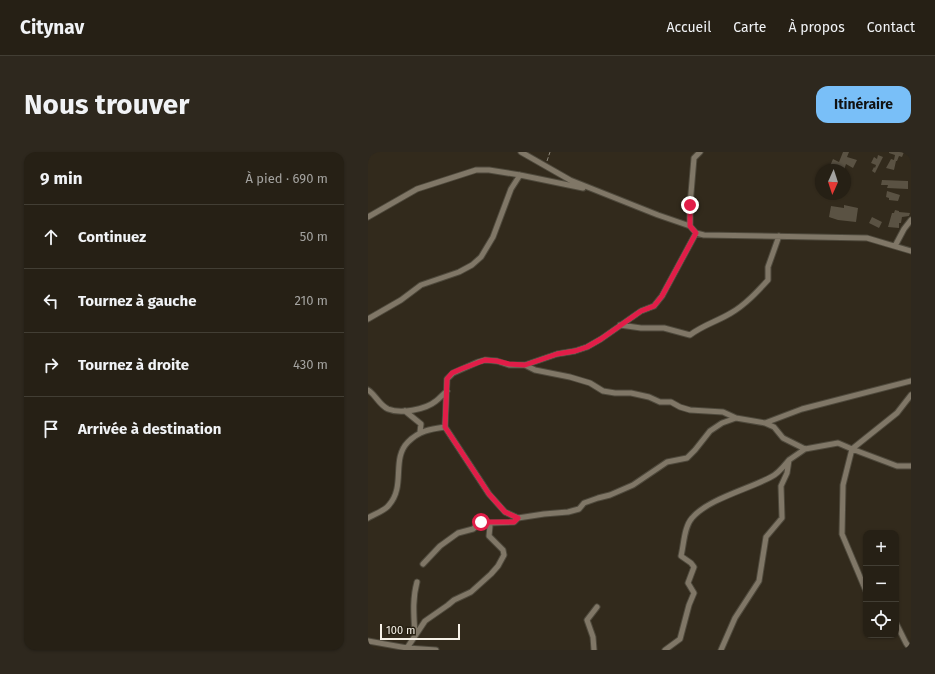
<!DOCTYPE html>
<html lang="fr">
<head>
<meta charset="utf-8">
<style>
  :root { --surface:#262015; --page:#2e281e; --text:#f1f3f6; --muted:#a4a3a0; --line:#423e34; --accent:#79bff8 }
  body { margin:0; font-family:"Fira Sans",sans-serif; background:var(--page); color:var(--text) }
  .controls { position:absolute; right:12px; bottom:12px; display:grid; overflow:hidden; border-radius:8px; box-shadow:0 1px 3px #0004 }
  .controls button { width:36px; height:36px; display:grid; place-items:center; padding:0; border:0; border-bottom:1px solid var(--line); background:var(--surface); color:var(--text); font:20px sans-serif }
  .compass { position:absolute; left:447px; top:12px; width:36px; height:36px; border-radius:50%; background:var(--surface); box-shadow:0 1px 3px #0004; rotate:183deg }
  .scale { position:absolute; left:12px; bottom:10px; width:80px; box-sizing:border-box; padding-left:4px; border:2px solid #f7f2e9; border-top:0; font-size:11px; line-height:14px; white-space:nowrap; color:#f7f2e9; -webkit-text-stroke:3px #282113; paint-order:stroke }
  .stop { position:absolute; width:12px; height:12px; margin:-9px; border:3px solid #e11d48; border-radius:50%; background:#fff }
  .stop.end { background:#e11d48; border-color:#fff; box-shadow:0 1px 4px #0008 }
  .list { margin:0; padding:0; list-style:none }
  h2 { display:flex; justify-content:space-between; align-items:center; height:52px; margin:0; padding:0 16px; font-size:17px }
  h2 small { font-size:13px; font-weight:400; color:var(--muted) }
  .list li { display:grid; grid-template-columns:26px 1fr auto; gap:12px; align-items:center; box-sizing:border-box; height:64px; padding:0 16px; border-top:1px solid var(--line) }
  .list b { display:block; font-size:15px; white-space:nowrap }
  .list em { font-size:13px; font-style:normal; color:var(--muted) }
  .icon { flex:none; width:22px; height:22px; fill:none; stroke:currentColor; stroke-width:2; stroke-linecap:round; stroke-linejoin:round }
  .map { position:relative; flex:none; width:543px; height:498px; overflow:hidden; border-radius:12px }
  header { display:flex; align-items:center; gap:24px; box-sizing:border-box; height:56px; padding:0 20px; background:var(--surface); border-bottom:1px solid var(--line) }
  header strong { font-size:19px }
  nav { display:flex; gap:22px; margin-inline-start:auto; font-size:14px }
  .intro { display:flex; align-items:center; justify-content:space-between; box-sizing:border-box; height:96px; padding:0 24px }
  h1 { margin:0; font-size:28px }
  .button { padding:10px 18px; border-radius:12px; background:var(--accent); color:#111; font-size:14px; font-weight:700 }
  main { display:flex; gap:24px; padding:0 24px }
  aside { flex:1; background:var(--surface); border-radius:12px; box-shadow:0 1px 3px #0004 }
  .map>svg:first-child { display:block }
</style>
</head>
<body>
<header>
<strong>Citynav</strong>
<nav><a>Accueil</a><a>Carte</a><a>À propos</a><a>Contact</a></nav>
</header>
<div class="intro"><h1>Nous trouver</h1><a class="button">Itinéraire</a></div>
<main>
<aside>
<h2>9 min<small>À pied · 690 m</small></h2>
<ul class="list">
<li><svg class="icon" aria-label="ahead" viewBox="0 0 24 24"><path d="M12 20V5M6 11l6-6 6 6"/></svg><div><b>Continuez</b></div><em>50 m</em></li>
<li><svg class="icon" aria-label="left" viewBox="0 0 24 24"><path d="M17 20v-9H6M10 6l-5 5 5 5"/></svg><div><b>Tournez à gauche</b></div><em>210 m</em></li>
<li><svg class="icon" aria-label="right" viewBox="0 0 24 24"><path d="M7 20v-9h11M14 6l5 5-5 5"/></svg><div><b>Tournez à droite</b></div><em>430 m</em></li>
<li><svg class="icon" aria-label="arrive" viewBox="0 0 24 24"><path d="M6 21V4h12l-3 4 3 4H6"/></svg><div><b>Arrivée à destination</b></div></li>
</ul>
</aside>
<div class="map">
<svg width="543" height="498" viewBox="0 0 543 498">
  <rect width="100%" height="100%" fill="#322a1c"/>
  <path fill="#5a5243" d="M475 0H481L479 5 489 8 485 16 478 12 476 18 462 14 465 7 471 10Z
    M521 0H536L534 5 531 4 529 9H527H528L526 18 518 16 523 7 526 8 527 3 521 1Z
    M510 3 515 5 507 21 504 19 506 15 507 16 508 13 503 11 506 5 509 7Z
    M514 28 540 29V37L519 36 520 33H513Z
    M519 39 532 43 530 49 521 48V46L518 45Z
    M476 53 490 56 488 70 470 68 461 65 463 54 476 56Z
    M527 58 531 59V60L542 61 541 64 534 65 533 71H531V76L520 75 524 61H526Z
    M504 65 514 70 511 76 501 71Z"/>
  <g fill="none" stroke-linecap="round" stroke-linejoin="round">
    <g stroke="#4e493c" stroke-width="7">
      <path id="minor" d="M153 0 202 28 290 63 322 74 328 81 336 83 499 86 543 99
        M0 65 49 37 108 18H121L152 23 215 36
        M322 74V53L326 6 332 0
        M527 94 536 77 543 68
        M0 167 33 148 53 133 91 120 104 113 113 105 125 85 143 37 152 23
        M252 173 273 176H296L322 183C335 173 350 169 363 161 377 153 389 140 400 128V115L411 84
        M157 213 189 202 207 199 219 195 233 187 273 159 286 154 294 144 328 81
        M0 238C8 243 11 253 20 257 32 262 57 258 68 249 72 246 75 242 79 239
        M543 243 529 261 484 297 529 314H543
        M37 259 53 272 52 280
        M368 266 354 271 342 279 327 298 319 306 299 310 265 333 242 343 230 346 216 351 211 357 200 360 176 362 150 366 137 360 121 342 77 275 79 227 85 221 110 210 117 208 129 209 141 213H157L167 218 202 225 222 231 235 239 247 241H263L281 245 292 250H303L312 255 322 258 355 260 368 266 397 271 434 257 543 229
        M397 271 406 275 415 286 437 297 470 291 484 297 475 333 474 382 498 439
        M0 366C6 362 17 359 21 353 38 334 23 307 40 290 51 279 62 277 77 275
        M121 371 146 370 150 366
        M528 471 538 491 543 498
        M47 484C46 465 44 448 49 430
        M0 489 39 496 68 498
        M39 496 57 469 80 453 86 448 103 440 123 422 130 414 136 403 135 398 121 384 122 374 121 371 113 370 105 377 90 381 72 394 55 412
        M226 498 225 485 219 468 229 455
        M297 498 312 487 321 453 326 441 320 431 326 415 323 411 313 404C316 392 316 375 324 366 340 347 381 337 403 325 410 322 416 314 421 308
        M353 498 367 466 391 429 398 385 414 366 413 334 419 321 421 308 437 297"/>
    </g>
    <path stroke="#8c867a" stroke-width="1" stroke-dasharray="4 2" stroke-linecap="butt" d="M179 9 182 0"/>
    <use href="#minor" stroke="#807767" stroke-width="5"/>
  </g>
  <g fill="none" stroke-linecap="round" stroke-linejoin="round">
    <path stroke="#e11d48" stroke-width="5" d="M113 370H146L150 366 137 360 121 342 77 275 79 227 84 221 93 217 117 208 129 209 141 212 157 213 189 202 207 199 219 195 233 187 273 159 286 154 294 144 328 81 322 74V53"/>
  </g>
</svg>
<div class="controls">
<button>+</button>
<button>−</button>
<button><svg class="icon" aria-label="locate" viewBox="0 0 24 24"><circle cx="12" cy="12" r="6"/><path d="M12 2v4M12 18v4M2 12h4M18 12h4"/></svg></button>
</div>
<svg class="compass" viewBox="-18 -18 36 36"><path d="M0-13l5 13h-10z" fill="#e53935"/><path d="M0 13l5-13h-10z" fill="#a4a3a0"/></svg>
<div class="scale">100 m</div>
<div class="stop" style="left:113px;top:370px"></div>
<div class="stop end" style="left:322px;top:53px"></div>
</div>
</main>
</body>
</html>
